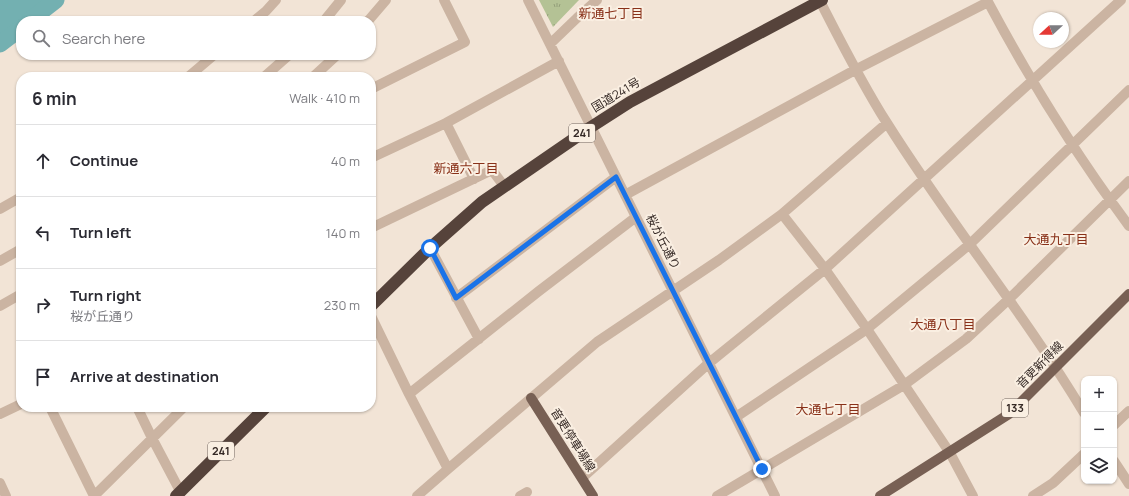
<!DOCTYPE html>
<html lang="en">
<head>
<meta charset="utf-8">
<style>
  :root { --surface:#fff; --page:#f2f2f3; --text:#2b2b33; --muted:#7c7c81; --line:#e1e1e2 }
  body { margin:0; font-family:Manrope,"Noto Sans JP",sans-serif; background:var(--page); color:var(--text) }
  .controls { position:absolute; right:12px; bottom:12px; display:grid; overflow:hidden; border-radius:8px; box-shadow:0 1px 3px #0004 }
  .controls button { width:36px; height:36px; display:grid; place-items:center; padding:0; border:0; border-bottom:1px solid var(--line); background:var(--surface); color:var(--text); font:20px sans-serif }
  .compass { position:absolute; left:1033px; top:12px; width:36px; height:36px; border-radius:50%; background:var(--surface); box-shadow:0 1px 3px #0004; rotate:249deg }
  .stop { position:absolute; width:12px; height:12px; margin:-9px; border:3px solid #1a73e8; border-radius:50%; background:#fff }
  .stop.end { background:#1a73e8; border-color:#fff; box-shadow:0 1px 4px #0008 }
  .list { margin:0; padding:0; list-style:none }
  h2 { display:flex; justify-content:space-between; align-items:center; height:52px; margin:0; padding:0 16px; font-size:17px }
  h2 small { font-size:13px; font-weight:400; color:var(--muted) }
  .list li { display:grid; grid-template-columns:26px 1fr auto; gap:12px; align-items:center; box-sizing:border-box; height:72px; padding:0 16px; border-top:1px solid var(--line) }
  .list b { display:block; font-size:15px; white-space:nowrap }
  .list p { margin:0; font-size:13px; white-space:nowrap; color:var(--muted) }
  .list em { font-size:13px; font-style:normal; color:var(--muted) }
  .icon { flex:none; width:22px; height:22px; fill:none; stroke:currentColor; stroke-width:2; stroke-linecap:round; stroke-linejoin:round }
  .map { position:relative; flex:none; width:1129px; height:496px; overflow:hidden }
  .search { position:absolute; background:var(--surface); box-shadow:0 1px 3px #0004; left:16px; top:16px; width:360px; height:44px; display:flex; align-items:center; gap:10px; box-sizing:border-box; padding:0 14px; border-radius:16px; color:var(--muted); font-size:15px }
  .panel { position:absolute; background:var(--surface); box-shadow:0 1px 3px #0004; left:16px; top:72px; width:360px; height:340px; border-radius:16px }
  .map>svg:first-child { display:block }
</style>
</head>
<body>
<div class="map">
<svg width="1129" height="496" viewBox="0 0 1129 496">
  <defs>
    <pattern id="grass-tufts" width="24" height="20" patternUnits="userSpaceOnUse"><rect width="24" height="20" fill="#b4c295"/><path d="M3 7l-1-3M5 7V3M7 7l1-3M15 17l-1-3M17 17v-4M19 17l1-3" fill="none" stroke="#939e79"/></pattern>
  </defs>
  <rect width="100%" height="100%" fill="#f2e4d6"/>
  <path fill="url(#grass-tufts)" d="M539 0H579L553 27Z"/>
  <path fill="#73b0b1" d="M0 0H57L31 12 24 21H21V25L0 49Z"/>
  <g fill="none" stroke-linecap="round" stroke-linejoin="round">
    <path stroke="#73b0b1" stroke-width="17" d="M29 21 56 0
      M0 44 21 28"/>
    <path stroke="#cbb4a2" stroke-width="10" d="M528 0 775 496
      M987 0C1028 77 1077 156 1129 226
      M820 1C841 42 862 84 887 123 949 222 1024 313 1084 413
      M254 21 266 11 276 0
      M324 21 341 0
      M368 21 386 0
      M551 43 577 18 597 0
      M188 77 214 55
      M264 77 289 55
      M313 77 337 55
      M371 89 465 42 444 0
      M446 123 474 179
      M371 158 446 123 559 61
      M625 195 855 70 988 2
      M0 209 21 197
      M782 214 825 269 867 329 950 453 973 496
      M371 228 492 170 504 186
      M430 248 479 339
      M0 261 21 249
      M456 298 616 177
      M0 306 21 294
      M371 316 409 394 448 469
      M409 394 539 291 636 217
      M50 407 94 496
      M137 407 152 438 180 491
      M0 414 21 404
      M736 417 867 329 970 244 1129 90
      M1114 425 1129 411
      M1114 461 1129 484
      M582 478 709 363 825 269 1121 0
      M0 483 6 496
      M94 496 184 407
      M417 496 448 469 597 342 719 260 782 214 887 123
      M520 496 527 492
      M717 496 904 385 966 339 1009 299 1129 181
      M1033 496 1053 483 1084 454"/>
    <path stroke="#786054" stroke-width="10" d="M531 398 593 496
      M880 496 1009 414 1129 294"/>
    <path stroke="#56433b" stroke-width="12" d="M371 306 430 248 482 202 591 127 630 102 822 0
      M176 496 266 407"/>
  </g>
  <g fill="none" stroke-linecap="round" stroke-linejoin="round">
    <path stroke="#1a73e8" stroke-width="5" d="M430 248 456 298 616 177 762 469"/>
  </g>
  <g text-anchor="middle" stroke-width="4" stroke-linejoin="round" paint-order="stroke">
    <g fill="#faefe2" stroke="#70645e" stroke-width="1">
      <rect x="569" y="124" width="26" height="18" rx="3"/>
      <rect x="1002" y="399" width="26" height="18" rx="3"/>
      <rect x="208" y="442" width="26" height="18" rx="3"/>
    </g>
    <g font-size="11" font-weight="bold" fill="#352925">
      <text x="582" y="137">241</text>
      <text x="1015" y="412">133</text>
      <text x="221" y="455">241</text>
    </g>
    <g font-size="12" fill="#352925" stroke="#faefe2">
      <text transform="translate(616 95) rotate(-31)" y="4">国道241号</text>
      <text transform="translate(663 242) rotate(63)" y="4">桜が丘通り</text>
      <text transform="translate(1040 365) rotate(-45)" y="4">音更新得線</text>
      <text transform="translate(573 440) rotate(58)" y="4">音更停車場線</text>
    </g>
    <g font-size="13" fill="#893119" stroke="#faefe2">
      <text x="611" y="18">新通七丁目</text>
      <text x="466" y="173">新通六丁目</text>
      <text x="1056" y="244">大通九丁目</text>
      <text x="943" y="329">大通八丁目</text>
      <text x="828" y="414">大通七丁目</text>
    </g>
  </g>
</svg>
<div class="controls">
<button>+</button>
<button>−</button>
<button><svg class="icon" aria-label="layers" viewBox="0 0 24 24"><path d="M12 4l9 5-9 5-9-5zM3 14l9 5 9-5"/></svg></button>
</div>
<svg class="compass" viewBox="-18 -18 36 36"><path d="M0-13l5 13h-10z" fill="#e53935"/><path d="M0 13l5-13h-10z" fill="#7c7c81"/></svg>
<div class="stop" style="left:430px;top:248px"></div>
<div class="stop end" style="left:762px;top:469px"></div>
<div class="search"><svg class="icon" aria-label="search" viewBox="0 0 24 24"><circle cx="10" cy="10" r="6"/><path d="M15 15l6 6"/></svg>Search here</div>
<section class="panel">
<h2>6 min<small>Walk · 410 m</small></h2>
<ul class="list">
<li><svg class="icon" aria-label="ahead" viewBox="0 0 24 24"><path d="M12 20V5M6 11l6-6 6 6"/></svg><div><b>Continue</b></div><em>40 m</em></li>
<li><svg class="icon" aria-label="left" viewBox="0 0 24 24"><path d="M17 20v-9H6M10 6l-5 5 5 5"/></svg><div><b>Turn left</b></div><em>140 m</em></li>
<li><svg class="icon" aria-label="right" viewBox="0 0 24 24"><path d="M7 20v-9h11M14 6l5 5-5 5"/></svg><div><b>Turn right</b><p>桜が丘通り</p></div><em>230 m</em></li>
<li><svg class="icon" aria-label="arrive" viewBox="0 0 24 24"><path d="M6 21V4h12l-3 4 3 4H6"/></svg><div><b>Arrive at destination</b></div></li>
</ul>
</section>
</div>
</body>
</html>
